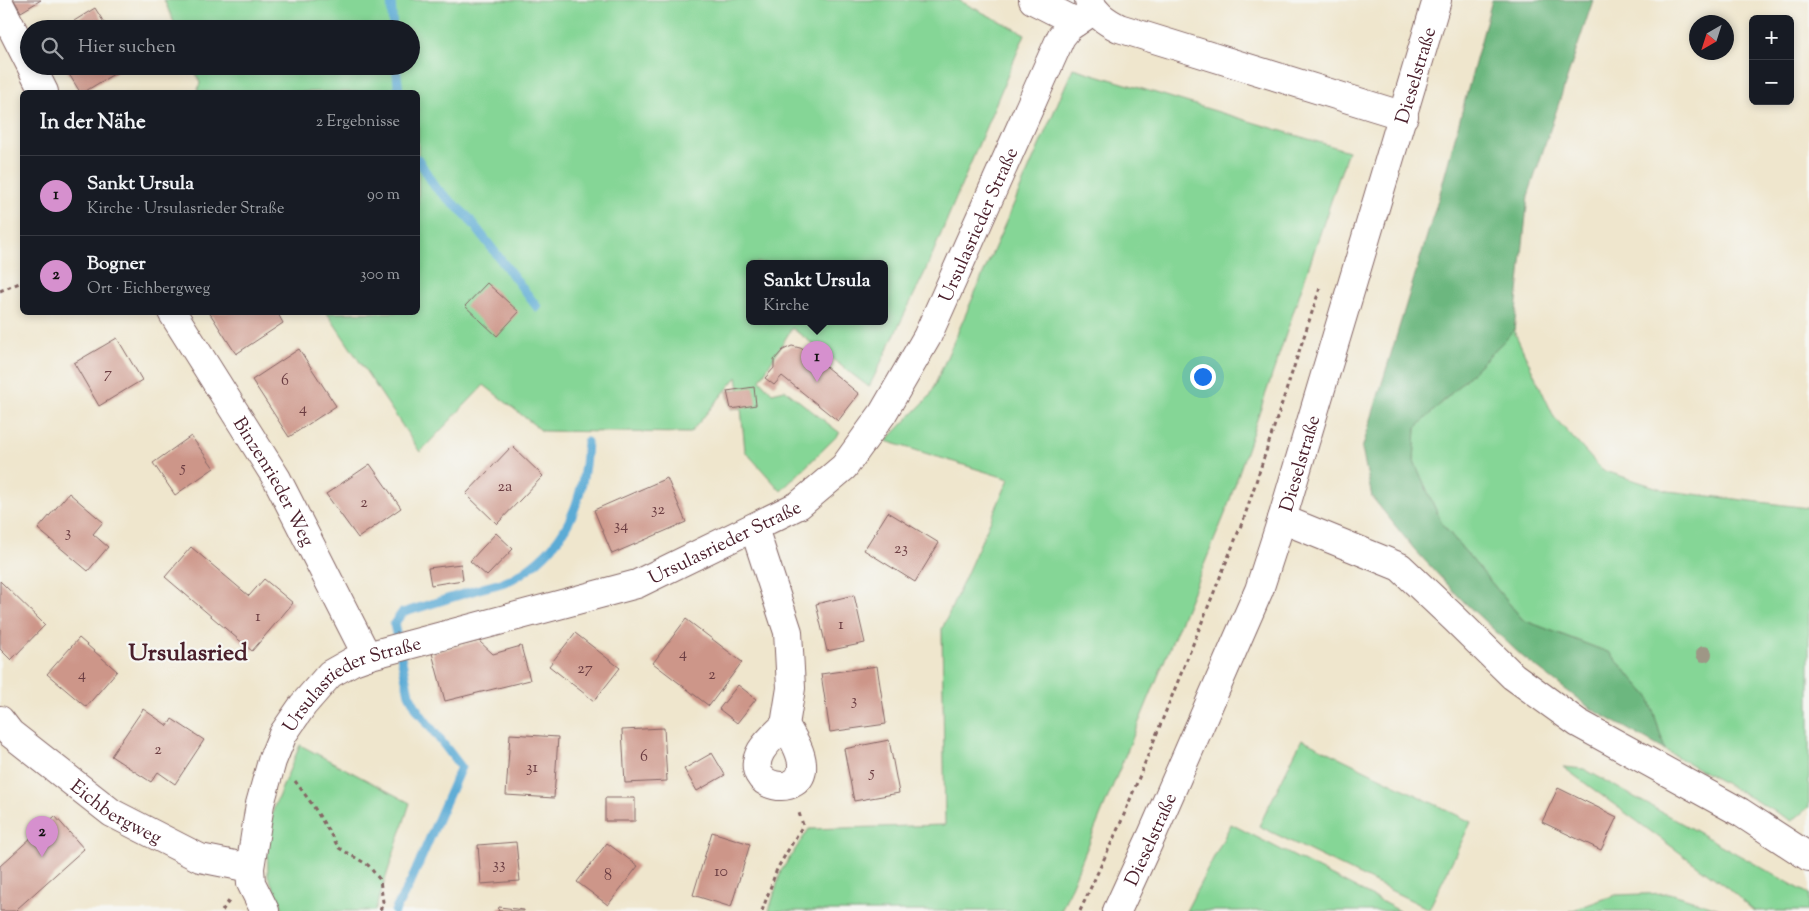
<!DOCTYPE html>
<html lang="de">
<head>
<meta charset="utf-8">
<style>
  :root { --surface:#171b24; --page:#20242c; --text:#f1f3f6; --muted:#9ea1a6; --line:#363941; --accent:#d690ce }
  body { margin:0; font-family:"Sorts Mill Goudy",serif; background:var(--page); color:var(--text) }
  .controls { position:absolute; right:15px; top:15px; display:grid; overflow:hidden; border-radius:8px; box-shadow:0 2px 8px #0003 }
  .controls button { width:45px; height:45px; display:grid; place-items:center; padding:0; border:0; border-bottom:1px solid var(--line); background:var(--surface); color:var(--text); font:25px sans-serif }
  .compass { position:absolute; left:1689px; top:15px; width:45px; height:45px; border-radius:50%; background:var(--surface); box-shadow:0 2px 8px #0003; rotate:219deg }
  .you { position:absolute; left:1202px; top:376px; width:18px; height:18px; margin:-12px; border:4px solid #fff; border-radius:50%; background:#1a73e8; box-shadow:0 0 0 8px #1a73e833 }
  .badge { display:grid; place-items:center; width:32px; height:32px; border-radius:50%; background:var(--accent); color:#111; font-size:16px; font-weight:700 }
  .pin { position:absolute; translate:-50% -41px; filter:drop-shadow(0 1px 2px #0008) }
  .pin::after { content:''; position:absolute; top:26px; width:18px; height:15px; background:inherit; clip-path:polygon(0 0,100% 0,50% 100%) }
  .popup { position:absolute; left:746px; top:260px; width:142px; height:65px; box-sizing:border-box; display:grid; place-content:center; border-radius:8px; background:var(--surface); filter:drop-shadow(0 1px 4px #0005); font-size:16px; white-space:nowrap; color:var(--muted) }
  .popup b { font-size:19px; color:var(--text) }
  .popup::after { content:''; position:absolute; left:50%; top:100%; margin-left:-10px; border:10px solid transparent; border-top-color:var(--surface) }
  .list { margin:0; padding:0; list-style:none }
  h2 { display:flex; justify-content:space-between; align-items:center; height:65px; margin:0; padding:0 20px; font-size:21px }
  h2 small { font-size:16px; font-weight:400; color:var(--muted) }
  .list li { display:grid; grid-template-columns:32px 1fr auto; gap:15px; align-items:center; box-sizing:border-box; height:80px; padding:0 20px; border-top:1px solid var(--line) }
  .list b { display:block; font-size:19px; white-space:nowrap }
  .list p { margin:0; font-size:16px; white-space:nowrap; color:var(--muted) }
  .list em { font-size:16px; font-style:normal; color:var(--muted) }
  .icon { flex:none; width:28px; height:28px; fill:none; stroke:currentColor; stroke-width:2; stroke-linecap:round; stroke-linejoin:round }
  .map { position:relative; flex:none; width:1809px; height:911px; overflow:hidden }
  .search { position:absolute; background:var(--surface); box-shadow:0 2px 8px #0003; left:20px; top:20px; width:400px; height:55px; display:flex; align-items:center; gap:12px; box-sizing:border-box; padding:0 18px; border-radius:28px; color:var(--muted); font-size:19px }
  .panel { position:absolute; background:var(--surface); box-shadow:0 2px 8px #0003; left:20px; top:90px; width:400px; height:225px; border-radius:8px }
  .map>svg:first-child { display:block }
</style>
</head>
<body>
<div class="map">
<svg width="1809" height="911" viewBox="0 0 1809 911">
  <rect width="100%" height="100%" fill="#f6f6f2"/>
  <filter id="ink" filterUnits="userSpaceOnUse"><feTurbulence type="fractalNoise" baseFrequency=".02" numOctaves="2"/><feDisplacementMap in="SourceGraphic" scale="10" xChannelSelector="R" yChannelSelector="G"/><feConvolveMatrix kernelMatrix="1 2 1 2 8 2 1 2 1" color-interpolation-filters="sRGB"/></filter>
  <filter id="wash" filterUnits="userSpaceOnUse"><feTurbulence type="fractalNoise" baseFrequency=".0096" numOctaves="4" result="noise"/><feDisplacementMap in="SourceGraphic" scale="20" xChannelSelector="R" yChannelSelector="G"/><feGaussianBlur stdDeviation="1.12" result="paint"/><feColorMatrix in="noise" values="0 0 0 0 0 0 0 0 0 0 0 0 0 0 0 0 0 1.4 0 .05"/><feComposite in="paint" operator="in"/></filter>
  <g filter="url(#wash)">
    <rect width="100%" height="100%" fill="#efe6cd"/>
    <path fill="#85d696" stroke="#687a60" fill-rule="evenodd" d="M164 0H958L1025 34 925 272 869 387 792 328 760 380 772 393 785 390 840 433 781 491 745 451 741 408 731 409 727 391 739 389 737 377 690 433 542 431 484 385 420 452 327 313 418 312V92H197L200 83 193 66H411V29H177ZM750 263H884V321H750Z
      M1073 68 1348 151 1225 514 1061 911H769L781 871 809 829 945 825 942 629 1009 479 886 441 930 396Z
      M1514 331 1554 417 1602 470 1668 491 1809 508V807L1792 821 1665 750 1649 697 1610 653 1523 620 1442 524 1414 461 1416 428Z
      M1302 739 1471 822 1429 909 1259 826Z
      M300 745 410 803 375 911H284L268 876 267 839 274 807Z
      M1563 767 1584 769 1809 894V911H1754L1728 888Z
      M1231 824 1400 911H1186Z
      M1670 893 1726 911H1570L1615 895Z"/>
    <path fill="#6cb77f" stroke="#5b6b55" d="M1492 0H1593L1528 196 1514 331 1416 428 1414 461 1442 524 1523 620 1610 653 1649 697 1665 750 1590 708 1523 657 1463 601 1415 550 1372 497 1362 449 1440 193Z"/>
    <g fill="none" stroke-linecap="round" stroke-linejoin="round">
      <path stroke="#5babd5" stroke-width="9" d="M391 0 393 29
        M396 66 399 92
        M418 159 435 187 468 217 537 307
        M395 911 412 879 461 767 418 711 409 694 394 624 402 613C428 605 454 597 479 589 489 586 502 584 512 579 567 548 584 502 587 442"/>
    </g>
    <g id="blocks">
      <path fill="#cd9689" d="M14 0H41L21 12Z
        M95 8 108 29H61Z
        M64 66H127L84 92H80Z
        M487 283 519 312 497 336 465 306Z
        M209 312H277L283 323 236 354Z
        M117 338 142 380 99 406 74 363Z
        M792 346 804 349 859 394 838 421 782 376 774 385 765 378 774 368V360L783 350Z
        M299 349 336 406 289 437 252 380Z
        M754 387 756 405 731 409 727 391Z
        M191 436 214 468 175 495 153 463Z
        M512 446 543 476 497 524 466 494Z
        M370 464 401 508 358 538 326 494Z
        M667 478 686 522 612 554 594 510Z
        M69 493 103 522 93 534 108 547 88 571 38 529Z
        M888 512 939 543 915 582 864 550Z
        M496 533 513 549 487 576 470 561Z
        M191 547 249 596 264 579 293 603 252 651 165 577Z
        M461 564 463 580 431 585 428 568Z
        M0 581 45 625 11 660 0 649Z
        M854 595 865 643 827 651 816 604Z
        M686 619 742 662 709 706 653 663Z
        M575 633 620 668 594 701 549 666Z
        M79 638 117 671 86 707 47 674Z
        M479 641 493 654 521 646 530 680 445 701 432 653Z
        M877 666 886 724 830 732 821 674Z
        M738 685 756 699 737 723 719 709Z
        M143 709 168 726 172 719 204 740 175 784 158 772 151 782 111 756Z
        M664 728 667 781 625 783 622 730Z
        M510 734 558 737 554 798 506 795Z
        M889 740 899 793 854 801 844 749Z
        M712 753 725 775 697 791 684 769Z
        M1558 788 1617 817 1601 850 1542 822Z
        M605 798H635V821H605Z
        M55 816 84 849 17 909 19 911H0V866Z
        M712 832 750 844 731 907 693 895Z
        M516 842 520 881 481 884 478 845Z
        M607 843 638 866 608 905 577 882Z
        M499 907 524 910V911H498Z"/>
    </g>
  </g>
  <g filter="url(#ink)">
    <use href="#blocks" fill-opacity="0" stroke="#846564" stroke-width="1"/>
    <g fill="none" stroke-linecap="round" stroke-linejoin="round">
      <g stroke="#846564" stroke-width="30">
        <g id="minor">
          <path d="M1033 0 1076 22"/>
          <path d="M1089 0C1095 14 1105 21 1119 28L1404 116"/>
          <path d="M0 5 29 62"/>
          <path d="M31 66 44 92"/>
          <path id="s1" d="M172 312 277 479 367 656"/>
          <path d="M1282 519 1400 567 1455 619 1513 676 1578 723 1740 812 1809 857"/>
          <path d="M754 528 788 632 791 688 785 725"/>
          <path id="s2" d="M0 720 10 733 112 813 200 858 250 868"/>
          <path d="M785 725C792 737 801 750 802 764 805 800 740 789 761 751 767 741 777 733 785 725Z"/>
          <path id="s3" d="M265 911 251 883 250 868 260 804 272 761 283 734 303 705 330 674 353 661 367 656 637 584 799 505 844 467 883 413 927 337 1061 37 1069 27 1094 10"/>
          <path id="s4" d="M1117 911 1152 835 1259 590 1282 519 1437 0"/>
        </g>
      </g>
      <path stroke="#846564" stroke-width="3" stroke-dasharray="4 4" stroke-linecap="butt" d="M0 291 22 282
        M295 781 312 804 339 848 368 865 380 880 383 902 380 911
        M222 911 229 901
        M762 911 777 869 803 825 798 810
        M1080 911 1121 822 1244 518 1321 285"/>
      <use href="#minor" stroke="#fff" stroke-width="28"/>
    </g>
    <circle fill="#9e9786" cx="1704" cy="654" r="8"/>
  </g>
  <g text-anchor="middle" stroke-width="4.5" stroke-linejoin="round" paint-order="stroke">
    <g font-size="16" fill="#6b3d42">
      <text x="108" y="378">7</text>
      <text x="285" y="385">6</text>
      <text x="303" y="413">4</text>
      <text x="183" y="472">5</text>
      <text x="505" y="491">2a</text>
      <text x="364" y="507">2</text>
      <text x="658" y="514">32</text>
      <text x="621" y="530">34</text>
      <text x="68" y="537">3</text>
      <text x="901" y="553">23</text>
      <text x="258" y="621">1</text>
      <text x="841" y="629">1</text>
      <text x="683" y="658">4</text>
      <text x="585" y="673">27</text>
      <text x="82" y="679">4</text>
      <text x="712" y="679">2</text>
      <text x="854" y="705">3</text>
      <text x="158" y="754">2</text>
      <text x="644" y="761">6</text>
      <text x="532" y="772">31</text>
      <text x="872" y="777">5</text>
      <text x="499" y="869">33</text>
      <text x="721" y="876">10</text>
      <text x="608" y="880">8</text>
    </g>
    <g font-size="19" fill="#4a1f2b" stroke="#f6f6f2">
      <text dy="7" stroke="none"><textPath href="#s4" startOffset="889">Dieselstraße</textPath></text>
      <text dy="7" stroke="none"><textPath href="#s3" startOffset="1099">Ursulasrieder Straße</textPath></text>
      <text dy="7" stroke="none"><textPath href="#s4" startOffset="484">Dieselstraße</textPath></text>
      <text dy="7" stroke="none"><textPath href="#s1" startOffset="198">Binzenrieder Weg</textPath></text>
      <text dy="7" stroke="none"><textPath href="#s3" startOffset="679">Ursulasrieder Straße</textPath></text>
      <text dy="7" stroke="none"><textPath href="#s3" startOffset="274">Ursulasrieder Straße</textPath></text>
      <text dy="7" stroke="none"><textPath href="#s2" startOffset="149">Eichbergweg</textPath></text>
      <text dy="7" stroke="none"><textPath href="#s4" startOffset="79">Dieselstraße</textPath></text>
    </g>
    <g font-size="24" font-weight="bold" fill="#4a1f2b" stroke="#f6f6f2">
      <text x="188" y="660">Ursulasried</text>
    </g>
  </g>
</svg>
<div class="controls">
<button>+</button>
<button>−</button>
</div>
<svg class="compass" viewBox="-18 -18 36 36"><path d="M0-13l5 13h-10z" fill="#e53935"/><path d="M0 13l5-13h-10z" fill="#9ea1a6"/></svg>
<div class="you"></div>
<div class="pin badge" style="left:817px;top:382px">1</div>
<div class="popup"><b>Sankt Ursula</b>Kirche</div>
<div class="pin badge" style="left:42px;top:857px">2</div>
<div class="search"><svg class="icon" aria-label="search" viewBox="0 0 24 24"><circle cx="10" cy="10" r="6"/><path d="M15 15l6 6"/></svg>Hier suchen</div>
<section class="panel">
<h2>In der Nähe<small>2 Ergebnisse</small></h2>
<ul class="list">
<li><span class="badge">1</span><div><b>Sankt Ursula</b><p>Kirche · Ursulasrieder Straße</p></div><em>90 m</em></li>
<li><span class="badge">2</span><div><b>Bogner</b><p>Ort · Eichbergweg</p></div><em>300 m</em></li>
</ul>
</section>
</div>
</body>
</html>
